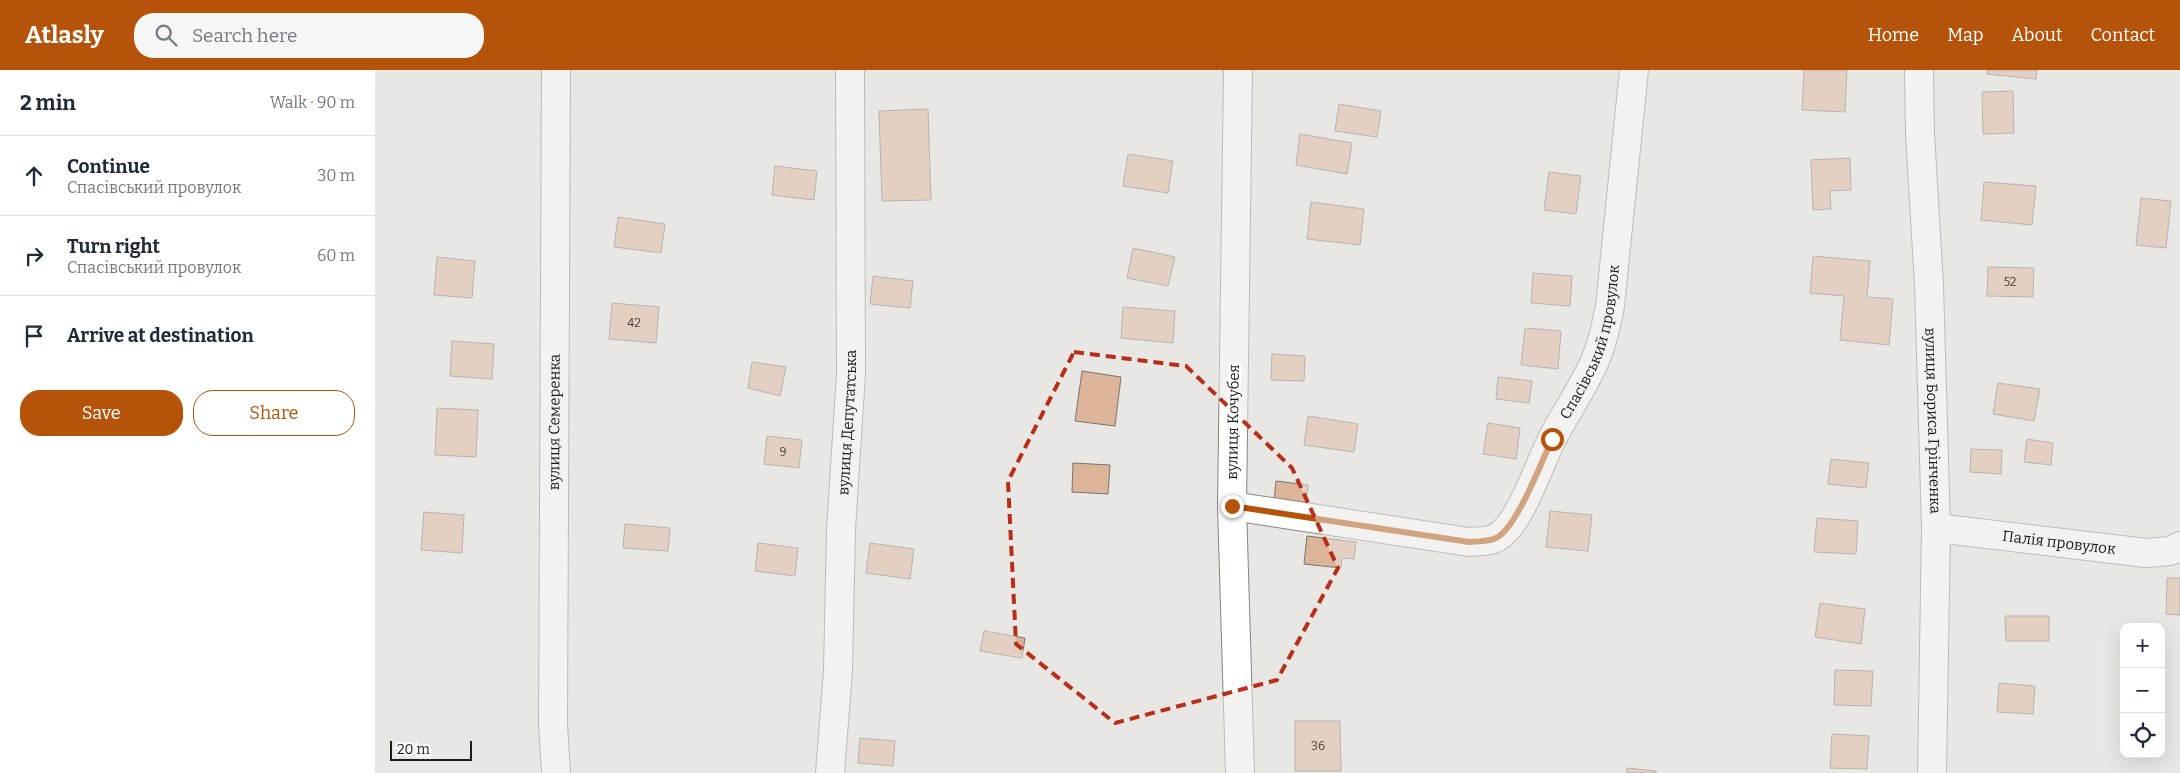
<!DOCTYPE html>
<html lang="en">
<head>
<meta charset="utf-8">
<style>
  :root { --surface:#fff; --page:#f6f6f7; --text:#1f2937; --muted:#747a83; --line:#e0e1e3; --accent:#b45309 }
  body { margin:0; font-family:Bitter,serif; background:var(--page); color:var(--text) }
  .controls { position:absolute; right:15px; bottom:15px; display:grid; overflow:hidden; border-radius:10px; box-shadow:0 5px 20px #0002 }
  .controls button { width:45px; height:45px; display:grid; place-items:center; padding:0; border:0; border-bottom:1px solid var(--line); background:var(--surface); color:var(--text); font:25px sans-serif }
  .scale { position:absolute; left:15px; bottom:12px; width:82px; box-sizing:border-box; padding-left:5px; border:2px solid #1b1a19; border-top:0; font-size:14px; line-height:18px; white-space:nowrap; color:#1b1a19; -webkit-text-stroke:4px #fff; paint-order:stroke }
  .stop { position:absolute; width:15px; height:15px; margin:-11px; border:4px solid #b45309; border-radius:50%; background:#fff }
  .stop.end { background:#b45309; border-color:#fff; box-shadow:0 1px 5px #0008 }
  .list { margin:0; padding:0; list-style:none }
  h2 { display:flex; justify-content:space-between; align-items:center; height:65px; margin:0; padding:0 20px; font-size:21px }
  h2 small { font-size:16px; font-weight:400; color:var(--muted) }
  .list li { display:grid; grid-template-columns:32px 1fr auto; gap:15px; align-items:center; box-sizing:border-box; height:80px; padding:0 20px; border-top:1px solid var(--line) }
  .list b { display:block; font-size:19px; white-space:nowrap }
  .list p { margin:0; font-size:16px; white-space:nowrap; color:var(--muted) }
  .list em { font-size:16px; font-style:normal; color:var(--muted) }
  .actions { display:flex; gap:10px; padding:15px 20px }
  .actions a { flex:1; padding:11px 0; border:1px solid var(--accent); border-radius:20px; text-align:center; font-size:18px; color:var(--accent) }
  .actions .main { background:var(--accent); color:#fff }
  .icon { flex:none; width:28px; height:28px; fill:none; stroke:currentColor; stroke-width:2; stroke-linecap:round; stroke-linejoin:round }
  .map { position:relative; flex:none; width:1805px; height:703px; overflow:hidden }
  header { display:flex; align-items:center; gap:30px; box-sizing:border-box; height:70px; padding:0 25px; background:var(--accent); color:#fff }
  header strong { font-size:24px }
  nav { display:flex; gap:28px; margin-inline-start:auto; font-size:18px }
  .search { width:350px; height:45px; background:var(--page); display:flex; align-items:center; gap:12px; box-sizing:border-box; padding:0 18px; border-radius:20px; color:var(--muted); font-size:19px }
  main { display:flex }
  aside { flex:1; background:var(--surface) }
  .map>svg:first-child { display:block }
</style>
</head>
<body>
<header>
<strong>Atlasly</strong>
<div class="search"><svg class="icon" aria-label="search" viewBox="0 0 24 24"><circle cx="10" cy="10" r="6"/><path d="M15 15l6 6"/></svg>Search here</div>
<nav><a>Home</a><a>Map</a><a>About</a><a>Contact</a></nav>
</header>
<main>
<aside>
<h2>2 min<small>Walk · 90 m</small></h2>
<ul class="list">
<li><svg class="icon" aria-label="ahead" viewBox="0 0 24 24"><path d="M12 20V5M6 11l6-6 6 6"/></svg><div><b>Continue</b><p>Спасівський провулок</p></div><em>30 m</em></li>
<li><svg class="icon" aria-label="right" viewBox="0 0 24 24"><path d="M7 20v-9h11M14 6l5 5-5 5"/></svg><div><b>Turn right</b><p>Спасівський провулок</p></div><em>60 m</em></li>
<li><svg class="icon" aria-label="arrive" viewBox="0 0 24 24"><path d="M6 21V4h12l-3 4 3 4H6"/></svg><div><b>Arrive at destination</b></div></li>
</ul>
<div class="actions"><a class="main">Save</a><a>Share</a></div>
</aside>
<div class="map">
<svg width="1805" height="703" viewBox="0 0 1805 703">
  <rect width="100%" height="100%" fill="#e9e7e4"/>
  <path fill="#dcb49a" stroke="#767371" d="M1429 0H1472L1470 42 1427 40Z
    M1612 0H1662L1661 9 1612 4Z
    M1638 21 1639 63 1608 64 1607 22Z
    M964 34 1006 41 1002 67 960 61Z
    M553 39 556 130 507 131 504 41Z
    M925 64 977 73 972 104 921 95Z
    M753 84 798 91 793 123 748 116Z
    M1475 88 1476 120 1455 121 1456 139 1438 140 1436 90Z
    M400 96 442 101 439 130 397 125Z
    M1174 102 1206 106 1201 144 1169 140Z
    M1609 112 1661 116 1657 155 1606 150Z
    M1766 128 1796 131 1791 178 1761 175Z
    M936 132 989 139 985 175 932 169Z
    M243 147 290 154 286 183 239 177Z
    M758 178 800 187 793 216 752 208Z
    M1438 186 1495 191 1492 227 1518 229 1514 275 1465 270 1469 226 1435 223Z
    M62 187 100 191 97 228 59 225Z
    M1613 197 1659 198 1658 227 1612 226Z
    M1158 203 1197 206 1195 236 1156 233Z
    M498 206 538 211 535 238 495 234Z
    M237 233 284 237 281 273 234 269Z
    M748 237 800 241 798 273 746 268Z
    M1150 258 1186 261 1183 299 1146 295Z
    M77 271 119 274 117 309 75 306Z
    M897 284 930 286 929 311 896 310Z
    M377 292 411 297 405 326 373 318Z
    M707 301 746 307 740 356 700 351Z
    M1123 307 1157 311 1154 333 1121 329Z
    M1623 313 1665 319 1659 351 1618 344Z
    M62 338 103 340 101 387 60 385Z
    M933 346 983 354 979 382 929 375Z
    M1113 353 1145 358 1141 389 1108 384Z
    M392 366 427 370 424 398 389 394Z
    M1652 369 1678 373 1676 395 1649 392Z
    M1596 379 1627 380 1626 404 1595 402Z
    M1456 389 1494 393 1491 418 1453 414Z
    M698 393 735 395 733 424 697 422Z
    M901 411 933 415 931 435 899 432Z
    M1175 441 1217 445 1213 481 1171 477Z
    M49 442 89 445 87 483 46 480Z
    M1442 448 1483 451 1481 484 1439 482Z
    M250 454 295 458 293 481 248 478Z
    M932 466 981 472 979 489 967 488 966 498 929 494Z
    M383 473 423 478 420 506 380 501Z
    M495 473 539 479 535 509 491 503Z
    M1792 508H1805V545L1791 544Z
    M1445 533 1490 539 1486 574 1440 567Z
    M1630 546H1674V571H1631Z
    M609 561 650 568 647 588 605 581Z
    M1460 600 1498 601 1496 636 1459 635Z
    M1624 613 1660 616 1658 644 1622 642Z
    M920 651H965L966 701H920Z
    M1457 664 1494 666 1492 699 1455 698Z
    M485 668 520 671 518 696 483 693Z
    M1252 698 1281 701V703H1252Z"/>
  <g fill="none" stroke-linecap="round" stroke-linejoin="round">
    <g stroke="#878582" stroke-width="30">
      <g id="minor">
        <path d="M863 0 857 436 865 703"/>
        <path id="s1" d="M1544 0 1545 64 1554 215 1561 458 1557 703"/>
        <path id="s2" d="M857 436 1094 472C1104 471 1116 472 1124 466 1146 451 1164 395 1177 369 1190 344 1206 321 1218 295 1227 276 1231 256 1235 236L1259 0"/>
        <path id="s3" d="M1561 458 1771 483 1795 481 1805 476"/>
        <path id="s4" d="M181 703 178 654 181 0"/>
        <path id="s5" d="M455 703 463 601 466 459 476 304 475 0"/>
      </g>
    </g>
    <use href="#minor" stroke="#fff" stroke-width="28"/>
  </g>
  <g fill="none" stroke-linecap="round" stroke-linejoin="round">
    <path stroke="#b45309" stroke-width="6" d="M857 436 1094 472C1103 471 1113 472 1121 468 1141 459 1167 391 1177 369"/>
  </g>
  <path d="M0 0H1805V703H0ZM699 282 811 296 917 398 963 498 902 610 740 653 641 574 633 411Z" fill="#e9e7e4" fill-opacity=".55" fill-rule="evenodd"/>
  <path fill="none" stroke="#ba2e19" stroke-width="4" stroke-dasharray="10 6" stroke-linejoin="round" d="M699 282 811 296 917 398 963 498 902 610 740 653 641 574 633 411Z"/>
  <g text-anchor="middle" stroke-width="5" stroke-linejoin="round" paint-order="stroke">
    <g font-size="12" fill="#4b4039">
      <text x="1635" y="216">52</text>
      <text x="259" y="257">42</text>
      <text x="408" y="386">9</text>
      <text x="943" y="680">36</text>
    </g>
    <g font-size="15" fill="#1b1a19" stroke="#fff">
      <text dy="5" stroke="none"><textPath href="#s2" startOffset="488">Спасівський провулок</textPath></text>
      <text dy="5" stroke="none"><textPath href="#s1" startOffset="351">вулиця Бориса Грінченка</textPath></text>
      <text dy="5" stroke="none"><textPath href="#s4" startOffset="351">вулиця Семеренка</textPath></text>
      <text dy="5" stroke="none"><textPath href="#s5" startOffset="351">вулиця Депутатська</textPath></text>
      <text transform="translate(858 352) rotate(-89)" y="5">вулиця Кочубея</text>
      <text dy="5" stroke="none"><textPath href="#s3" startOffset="124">Палія провулок</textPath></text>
    </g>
  </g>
</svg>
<div class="controls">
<button>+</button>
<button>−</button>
<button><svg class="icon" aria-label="locate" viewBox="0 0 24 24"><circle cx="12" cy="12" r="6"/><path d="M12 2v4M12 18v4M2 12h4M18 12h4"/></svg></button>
</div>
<div class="scale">20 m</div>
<div class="stop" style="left:1177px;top:369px"></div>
<div class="stop end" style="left:857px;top:436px"></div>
</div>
</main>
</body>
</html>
